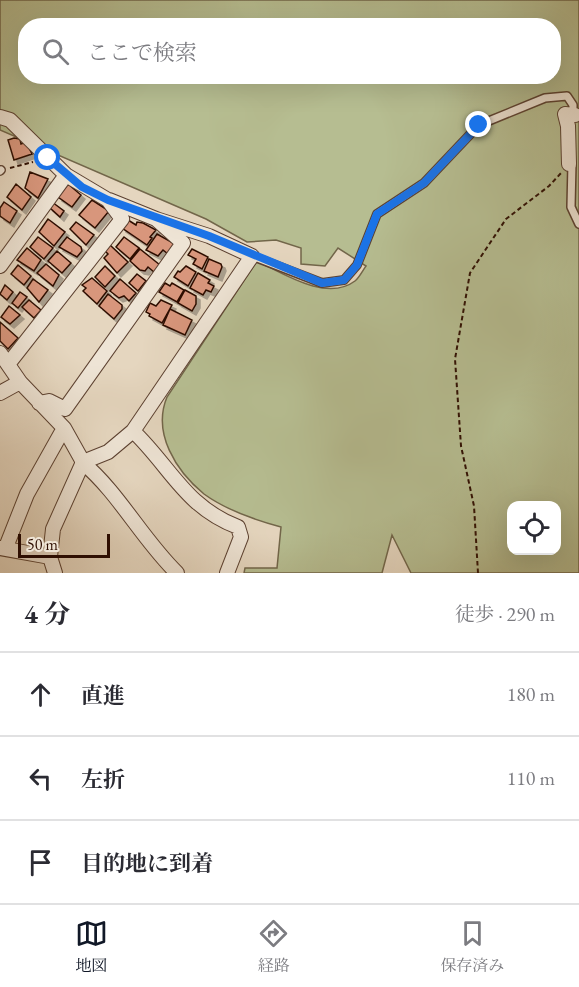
<!DOCTYPE html>
<html lang="ja">
<head>
<meta charset="utf-8">
<style>
  :root { --surface:#fff; --page:#f2f2f3; --text:#2b2b33; --muted:#7c7c81; --line:#e1e1e2; --accent:#111827 }
  body { margin:0; font-family:"EB Garamond","Noto Serif JP",serif; background:var(--page); color:var(--text) }
  .controls { position:absolute; right:18px; bottom:18px; display:grid; overflow:hidden; border-radius:12px; box-shadow:0 6px 24px #0002 }
  .controls button { width:54px; height:54px; display:grid; place-items:center; padding:0; border:0; border-bottom:2px solid var(--line); background:var(--surface); color:var(--text); font:30px sans-serif }
  .scale { position:absolute; left:18px; bottom:15px; width:92px; box-sizing:border-box; padding-left:6px; border:3px solid #2f0f02; border-top:0; font-size:16px; line-height:21px; white-space:nowrap; color:#2f0f02; -webkit-text-stroke:4px #eee4d5; paint-order:stroke }
  .stop { position:absolute; width:18px; height:18px; margin:-14px; border:4px solid #1a73e8; border-radius:50%; background:#fff }
  .stop.end { background:#1a73e8; border-color:#fff; box-shadow:0 2px 6px #0008 }
  .list { margin:0; padding:0; list-style:none }
  h2 { display:flex; justify-content:space-between; align-items:center; height:78px; margin:0; padding:0 24px; font-size:26px }
  h2 small { font-size:20px; font-weight:400; color:var(--muted) }
  .list li { display:grid; grid-template-columns:39px 1fr auto; gap:18px; align-items:center; box-sizing:border-box; height:84px; padding:0 24px; border-top:2px solid var(--line) }
  .list b { display:block; font-size:22px; white-space:nowrap }
  .list em { font-size:20px; font-style:normal; color:var(--muted) }
  .icon { flex:none; width:33px; height:33px; fill:none; stroke:currentColor; stroke-width:2; stroke-linecap:round; stroke-linejoin:round }
  .map { position:relative; flex:none; width:579px; height:573px; overflow:hidden }
  .search { position:absolute; background:var(--surface); box-shadow:0 6px 24px #0002; left:18px; right:18px; top:18px; height:66px; display:flex; align-items:center; gap:15px; box-sizing:border-box; padding:0 21px; border-radius:24px; color:var(--muted); font-size:22px }
  .sheet { height:330px; background:var(--surface) }
  nav { display:flex; justify-content:space-around; align-items:center; box-sizing:border-box; height:84px; border-top:2px solid var(--line); background:var(--surface); font-size:16px; color:var(--muted) }
  nav a { display:grid; justify-items:center; gap:3px }
  nav .on { color:var(--accent) }
  .map>svg:first-child { display:block }
</style>
</head>
<body>
<div class="map">
<svg width="579" height="573" viewBox="0 0 579 573">
  <defs>
    <filter id="shadow"><feDropShadow dx="4" dy="4" stdDeviation="0" flood-color="#0004"/></filter>
  </defs>
  <rect width="100%" height="100%" fill="#e5d6bf"/>
  <filter id="stains"><feTurbulence type="fractalNoise" baseFrequency=".00333" numOctaves="4"/><feColorMatrix values="0 0 0 0 .2 0 0 0 0 .09 0 0 0 0 .02 0 0 0 .5 -.17"/></filter>
  <radialGradient id="worn" r=".72"><stop offset=".6" stop-color="#630" stop-opacity="0"/><stop offset="1" stop-color="#630" stop-opacity=".3"/></radialGradient>
  <path fill="#b6bd91" stroke="#72664a" stroke-width="1.5" fill-rule="evenodd" d="M0 0H579V573H411L392 535 382 573H244L245 568H277L281 527C255 520 226 510 204 494 176 471 152 433 167 397L257 261C284 274 327 302 355 281 359 278 363 270 366 266L338 248 325 266 301 264V248L276 240 247 242 206 219 0 130ZM26 26H554V76H26ZM512 506H556V550H512Z"/>
  <path fill="#d8967c" stroke="#2f0f02" stroke-width="1.5" filter="url(#shadow)" d="M14 138 20 139 21 144 26 142 32 154 14 160 8 140Z
    M30 172 48 179 38 198 25 188Z
    M16 184 31 197 22 210 7 197Z
    M68 184 81 195 72 207 58 197Z
    M92 200 109 211 95 228 79 215Z
    M4 202 17 211 10 223 0 216V208Z
    M52 202 64 211 60 217 49 207Z
    M48 219 65 232 54 246 39 232Z
    M128 220 136 225 137 222 143 223 156 230 150 237 152 238 147 245 122 228Z
    M76 222 94 235 86 245 70 229Z
    M157 234 175 244 168 254 163 250 158 256 146 250Z
    M38 237 53 248 44 259 30 247Z
    M67 237 81 247 82 251 77 257 59 247Z
    M124 237 139 248 130 259 116 247Z
    M110 245 128 262 117 273 104 258 108 254 105 251Z
    M27 248 41 260 34 271 17 260Z
    M140 249 160 265 154 272 148 267 145 271 140 270 130 261Z
    M192 249 208 257 202 269 193 264 196 259 188 255Z
    M57 251 71 263 62 273 48 261Z
    M209 259 221 264 222 267 218 277 204 271Z
    M46 264 59 275 53 286 37 273Z
    M18 265 31 276 24 285 11 274Z
    M105 266 115 276 105 287 95 277Z
    M186 266 196 272 188 286 174 277 178 271 180 272Z
    M198 273 210 280 208 283 214 286 211 292 206 290 203 295 190 288Z
    M137 274 146 281 138 291 129 283Z
    M92 278 107 291 97 304 83 291 86 288 82 285Z
    M33 279 48 290 39 302 27 288Z
    M120 279 136 293 129 301 124 296 119 298 110 291Z
    M165 283 170 286 172 283 184 290 177 302 159 292Z
    M5 285 13 292 7 300 0 294Z
    M185 290 196 296V304L192 311 178 303Z
    M20 292 27 297 18 308 12 303Z
    M108 294 122 305V309L114 319 99 306Z
    M29 300 41 310 34 318 22 307Z
    M161 300 172 305 162 323 149 316 150 314 146 312 150 303 156 306Z
    M9 306 20 315 10 324 1 317Z
    M170 309 192 320 185 335 163 325Z
    M0 322 18 338 8 349 0 341Z"/>
  <g fill="none" stroke-linecap="round" stroke-linejoin="round">
    <g stroke="#5c4131" stroke-width="10">
      <path id="service" d="M572 163 571 207 579 224
        M0 171 1 170
        M252 256 322 283 344 280 357 265 377 214 424 183 479 125 545 98 567 96 573 105V116"/>
    </g>
    <g stroke="#5c4131" stroke-width="16">
      <path id="minor" d="M0 117 10 120 66 175 108 200 122 219 9 363
        M569 164 568 126 565 114 575 115
        M0 266 66 175
        M0 353 20 382 64 428 83 462
        M0 393 20 382
        M39 403 49 401 65 409 183 243 156 219 109 200
        M133 431C170 466 185 507 238 527L241 537 227 573
        M82 462C119 493 142 539 177 573
        M6 547 27 494 64 428
        M0 548 50 557
        M55 573 50 557 53 529 83 462 108 452 133 431 252 256 209 236 156 219"/>
    </g>
    <path stroke="#2f0f02" stroke-width="2" stroke-dasharray="4.5 3" stroke-linecap="butt" d="M10 168 33 162
      M478 573 474 506 461 446 455 359 470 273 506 219 549 186 562 172"/>
    <use href="#service" stroke="#eee4d5" stroke-width="7"/>
    <use href="#minor" stroke="#eee4d5" stroke-width="14"/>
  </g>
  <g fill="none" stroke-linecap="round" stroke-linejoin="round">
    <path stroke="#1a73e8" stroke-width="8" d="M48 158 82 187 108 200 209 236 322 283 344 280 357 265 377 214 424 183 479 125"/>
  </g>
  <rect width="100%" height="100%" filter="url(#stains)"/>
  <rect width="100%" height="100%" fill="url(#worn)"/>
</svg>
<div class="controls">
<button><svg class="icon" aria-label="locate" viewBox="0 0 24 24"><circle cx="12" cy="12" r="6"/><path d="M12 2v4M12 18v4M2 12h4M18 12h4"/></svg></button>
</div>
<div class="scale">50 m</div>
<div class="stop" style="left:48px;top:158px"></div>
<div class="stop end" style="left:479px;top:125px"></div>
<div class="search"><svg class="icon" aria-label="search" viewBox="0 0 24 24"><circle cx="10" cy="10" r="6"/><path d="M15 15l6 6"/></svg>ここで検索</div>
</div>
<section class="sheet">
<h2>4 分<small>徒歩 · 290 m</small></h2>
<ul class="list">
<li><svg class="icon" aria-label="ahead" viewBox="0 0 24 24"><path d="M12 20V5M6 11l6-6 6 6"/></svg><div><b>直進</b></div><em>180 m</em></li>
<li><svg class="icon" aria-label="left" viewBox="0 0 24 24"><path d="M17 20v-9H6M10 6l-5 5 5 5"/></svg><div><b>左折</b></div><em>110 m</em></li>
<li><svg class="icon" aria-label="arrive" viewBox="0 0 24 24"><path d="M6 21V4h12l-3 4 3 4H6"/></svg><div><b>目的地に到着</b></div></li>
</ul>
</section>
<nav>
<a class="on"><svg class="icon" aria-label="map" viewBox="0 0 24 24"><path d="M3 6l6-2 6 2 6-2v14l-6 2-6-2-6 2zM9 4v14M15 6v14"/></svg>地図</a>
<a><svg class="icon" aria-label="directions" viewBox="0 0 24 24"><path d="M12 3l9 9-9 9-9-9zM9 14v-3h6M13 9l2 2-2 2"/></svg>経路</a>
<a><svg class="icon" aria-label="saved" viewBox="0 0 24 24"><path d="M7 4h10v16l-5-4-5 4z"/></svg>保存済み</a>
</nav>
</body>
</html>
